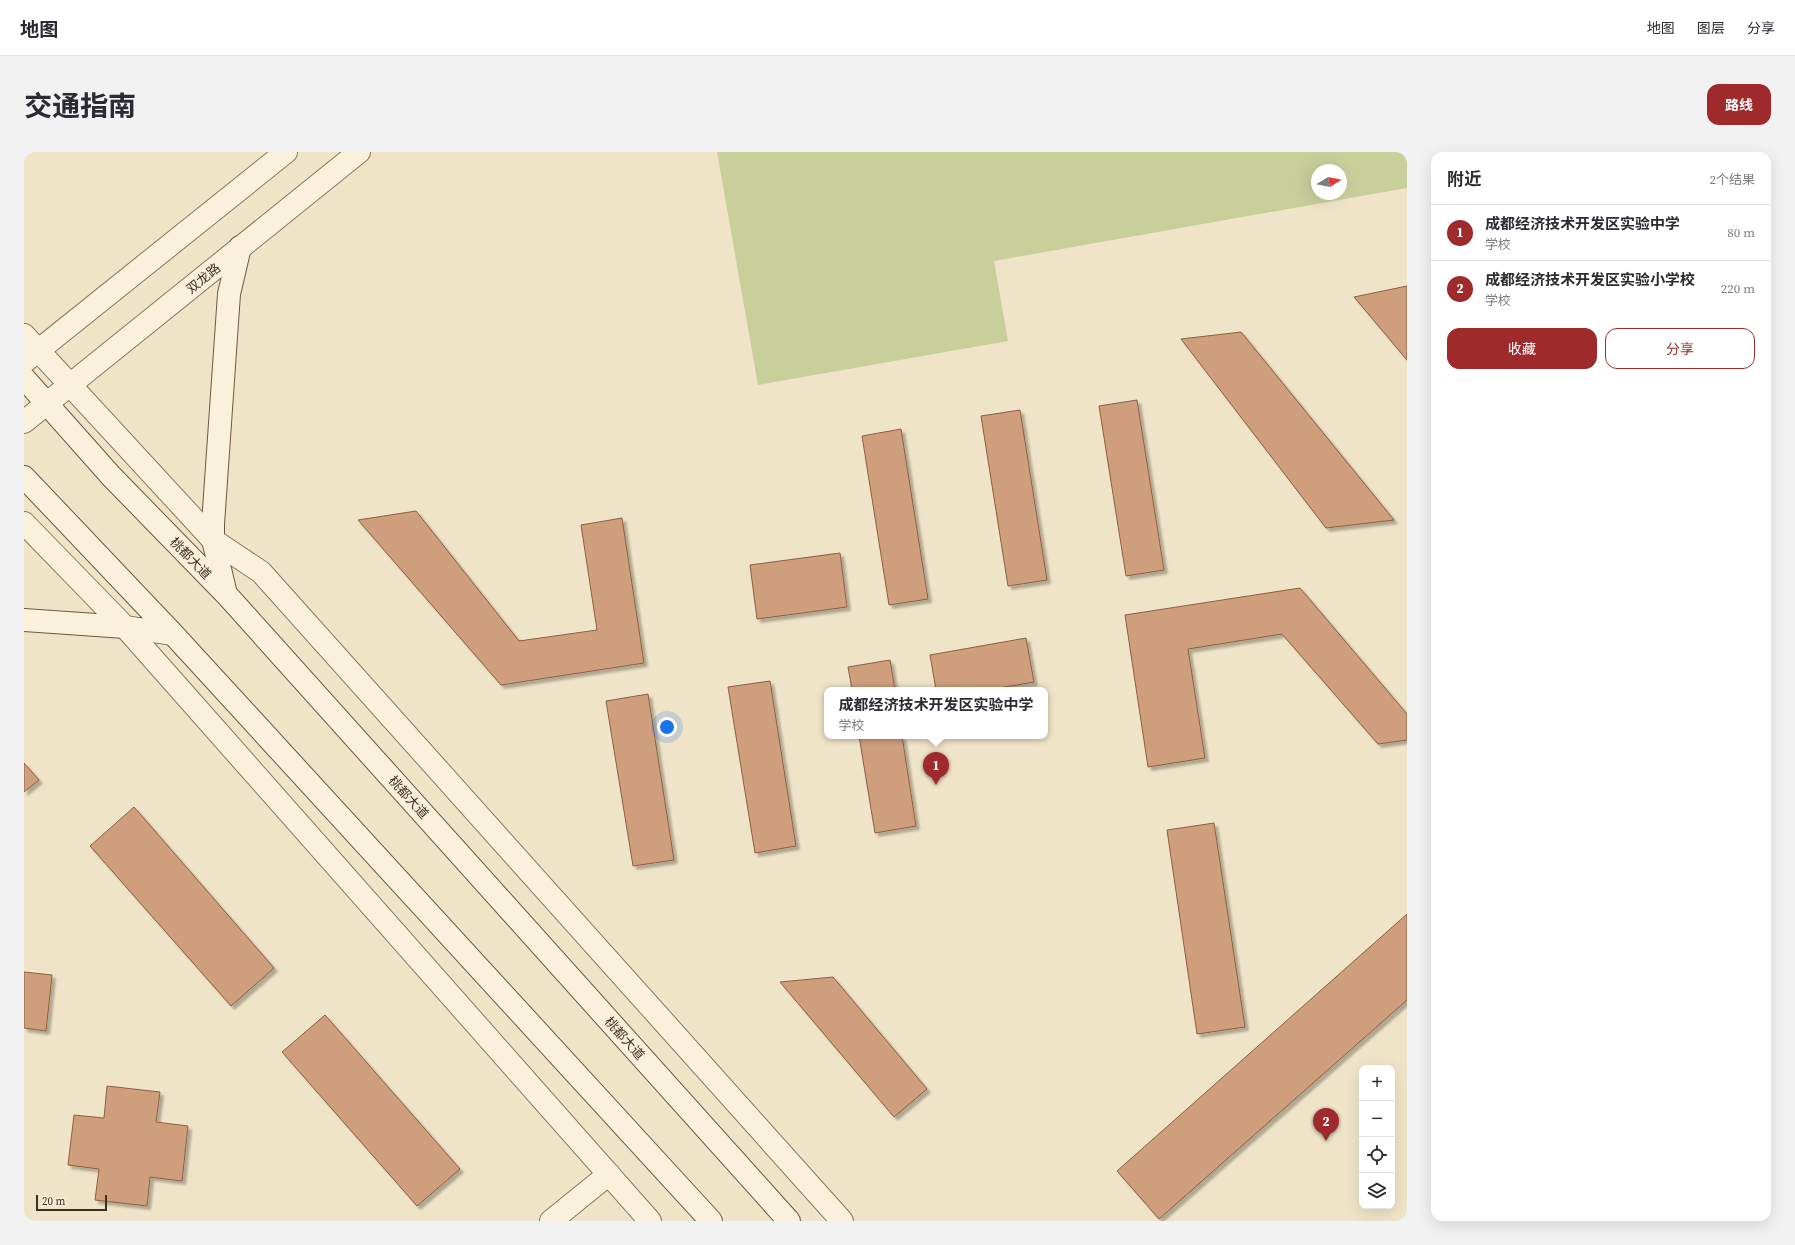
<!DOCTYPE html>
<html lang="zh">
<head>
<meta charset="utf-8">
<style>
  :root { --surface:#fff; --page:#f2f2f3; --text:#2b2b33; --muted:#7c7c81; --line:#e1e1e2; --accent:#9e2a2b }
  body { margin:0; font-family:"Source Serif 4","Noto Sans SC",serif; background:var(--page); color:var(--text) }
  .controls { position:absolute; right:12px; bottom:12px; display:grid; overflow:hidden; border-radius:8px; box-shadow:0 4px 16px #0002 }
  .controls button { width:36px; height:36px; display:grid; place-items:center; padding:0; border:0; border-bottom:1px solid var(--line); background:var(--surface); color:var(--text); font:20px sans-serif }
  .compass { position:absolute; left:1287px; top:12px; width:36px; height:36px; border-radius:50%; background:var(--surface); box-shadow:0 4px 16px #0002; rotate:80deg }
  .scale { position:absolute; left:12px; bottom:10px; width:71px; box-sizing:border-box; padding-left:4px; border:2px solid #3d2e20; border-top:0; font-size:11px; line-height:14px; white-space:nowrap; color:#3d2e20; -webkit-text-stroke:3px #f7eed8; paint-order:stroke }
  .you { position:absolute; left:643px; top:575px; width:14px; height:14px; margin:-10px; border:3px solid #fff; border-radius:50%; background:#1a73e8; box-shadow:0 0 0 6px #1a73e833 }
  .badge { display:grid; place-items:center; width:26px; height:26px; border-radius:50%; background:var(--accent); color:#fff; font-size:13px; font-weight:700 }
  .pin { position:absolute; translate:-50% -33px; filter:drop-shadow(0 1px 2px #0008) }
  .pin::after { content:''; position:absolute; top:21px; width:14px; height:12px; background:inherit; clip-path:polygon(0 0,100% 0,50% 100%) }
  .popup { position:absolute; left:800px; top:535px; width:224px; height:52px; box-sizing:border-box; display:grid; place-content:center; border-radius:8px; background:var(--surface); filter:drop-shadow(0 1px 3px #0005); font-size:13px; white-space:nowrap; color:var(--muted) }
  .popup b { font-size:15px; color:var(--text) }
  .popup::after { content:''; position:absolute; left:50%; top:100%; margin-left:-8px; border:8px solid transparent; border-top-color:var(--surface) }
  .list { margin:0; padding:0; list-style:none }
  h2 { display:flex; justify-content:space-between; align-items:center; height:52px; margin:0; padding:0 16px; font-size:17px }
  h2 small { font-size:13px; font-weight:400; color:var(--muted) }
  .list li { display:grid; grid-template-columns:26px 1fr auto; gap:12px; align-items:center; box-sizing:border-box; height:56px; padding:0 16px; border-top:1px solid var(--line) }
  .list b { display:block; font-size:15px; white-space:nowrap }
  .list p { margin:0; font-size:13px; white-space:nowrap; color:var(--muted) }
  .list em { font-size:13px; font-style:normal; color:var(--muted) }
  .actions { display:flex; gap:8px; padding:12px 16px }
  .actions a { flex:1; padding:9px 0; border:1px solid var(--accent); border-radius:12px; text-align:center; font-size:14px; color:var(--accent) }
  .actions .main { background:var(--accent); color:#fff }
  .icon { flex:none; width:22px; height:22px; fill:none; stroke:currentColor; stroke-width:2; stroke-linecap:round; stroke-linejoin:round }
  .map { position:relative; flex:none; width:1383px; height:1069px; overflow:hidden; border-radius:12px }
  header { display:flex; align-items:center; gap:24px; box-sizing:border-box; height:56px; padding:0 20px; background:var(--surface); border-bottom:1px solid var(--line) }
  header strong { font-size:19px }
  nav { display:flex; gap:22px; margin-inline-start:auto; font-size:14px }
  .intro { display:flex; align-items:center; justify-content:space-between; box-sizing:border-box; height:96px; padding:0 24px }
  h1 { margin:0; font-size:28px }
  .button { padding:10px 18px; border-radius:12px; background:var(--accent); color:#fff; font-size:14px; font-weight:700 }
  main { display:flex; gap:24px; padding:0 24px }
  aside { flex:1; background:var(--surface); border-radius:12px; box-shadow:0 4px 16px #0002 }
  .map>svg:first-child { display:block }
</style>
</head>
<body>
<header>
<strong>地图</strong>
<nav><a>地图</a><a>图层</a><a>分享</a></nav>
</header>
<div class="intro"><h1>交通指南</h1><a class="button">路线</a></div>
<main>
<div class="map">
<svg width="1383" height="1069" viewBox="0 0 1383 1069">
  <defs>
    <filter id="shadow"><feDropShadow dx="3.5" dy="3.5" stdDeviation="1" flood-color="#0004"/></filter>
  </defs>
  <rect width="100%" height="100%" fill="#f0e4c8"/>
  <path fill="#c9cf9b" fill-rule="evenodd" d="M693 0H1383V36L970 109 984 189 734 233ZM1293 18H1317V42H1293Z"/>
  <path fill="#cf9f7d" stroke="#8d5f41" filter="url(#shadow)" d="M1383 134V208L1330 145Z
    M1217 180 1370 368 1302 376 1157 187Z
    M1113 248 1140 418 1102 424 1075 254Z
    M996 258 1023 428 984 434 957 264Z
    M877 277 904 447 865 453 838 284Z
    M392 359 495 489 573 478 557 373 598 366 620 511 477 533 334 368Z
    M816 401 823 455 733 467 726 413Z
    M1276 436 1383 562V588L1354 592 1258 482 1164 497 1181 606 1124 615 1101 463Z
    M1002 486 1010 530 964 538H912L906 503Z
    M866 508 871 538H828L824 515Z
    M746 529 772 694 731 701 704 535Z
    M624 542 650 708 609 714 582 549Z
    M835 584H878L892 674 851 681Z
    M0 611 15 628 0 640Z
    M110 655 250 816 207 854 66 694Z
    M1190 671 1221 875 1173 882 1143 678Z
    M1383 762V848L1135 1067 1093 1019Z
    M0 820 28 823 22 879 0 876Z
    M809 825 903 937 870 965 756 830Z
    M301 863 436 1017 393 1054 258 900Z
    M83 934 136 940 132 970 164 974 158 1029 126 1025 123 1054 71 1048 75 1017 44 1013 50 963 80 966Z"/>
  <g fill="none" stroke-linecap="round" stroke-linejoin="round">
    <g stroke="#8d765c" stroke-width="24">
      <path id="minor" d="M0 183 189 388 237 420 818 1069
        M0 371 101 475 626 1069
        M527 1069 585 1022"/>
    </g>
    <g stroke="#8d765c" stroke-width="24">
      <path id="tertiary" d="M0 210 262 0
        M0 270 335 0"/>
    </g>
    <g stroke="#6f573f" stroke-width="24">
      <path id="secondary" d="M0 226 87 324 202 442 765 1069
        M0 325 149 482 687 1069
        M202 442 189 388V372L205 142 216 95
        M0 468 101 475 149 482"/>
    </g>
    <use href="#minor" stroke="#faf1dc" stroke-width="22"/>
    <use href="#tertiary" stroke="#faf1dc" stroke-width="22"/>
    <use href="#secondary" stroke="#faf1dc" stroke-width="22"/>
  </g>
  <g text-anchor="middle" stroke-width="4" stroke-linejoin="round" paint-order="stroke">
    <g font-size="13" fill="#3d2e20" stroke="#f7eed8">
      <text transform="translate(179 126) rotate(-39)" y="5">双龙路</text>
      <text transform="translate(167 406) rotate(46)" y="5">桃都大道</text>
      <text transform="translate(385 645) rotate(48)" y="5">桃都大道</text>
      <text transform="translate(601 886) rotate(48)" y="5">桃都大道</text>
    </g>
  </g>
</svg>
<div class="controls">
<button>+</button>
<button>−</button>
<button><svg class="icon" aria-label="locate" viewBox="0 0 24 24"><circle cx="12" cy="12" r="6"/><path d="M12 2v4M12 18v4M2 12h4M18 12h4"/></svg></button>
<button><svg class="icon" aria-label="layers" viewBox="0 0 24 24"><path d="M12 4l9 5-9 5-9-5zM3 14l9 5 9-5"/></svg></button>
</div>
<svg class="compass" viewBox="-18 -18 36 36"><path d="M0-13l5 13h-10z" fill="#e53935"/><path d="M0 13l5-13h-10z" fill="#7c7c81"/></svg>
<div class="scale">20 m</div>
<div class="you"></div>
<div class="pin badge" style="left:912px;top:633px">1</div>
<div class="popup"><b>成都经济技术开发区实验中学</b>学校</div>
<div class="pin badge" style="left:1302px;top:989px">2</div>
</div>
<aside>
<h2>附近<small>2个结果</small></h2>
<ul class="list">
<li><span class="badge">1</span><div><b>成都经济技术开发区实验中学</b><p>学校</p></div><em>80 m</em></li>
<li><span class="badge">2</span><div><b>成都经济技术开发区实验小学校</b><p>学校</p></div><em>220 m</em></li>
</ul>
<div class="actions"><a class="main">收藏</a><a>分享</a></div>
</aside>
</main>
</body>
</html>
